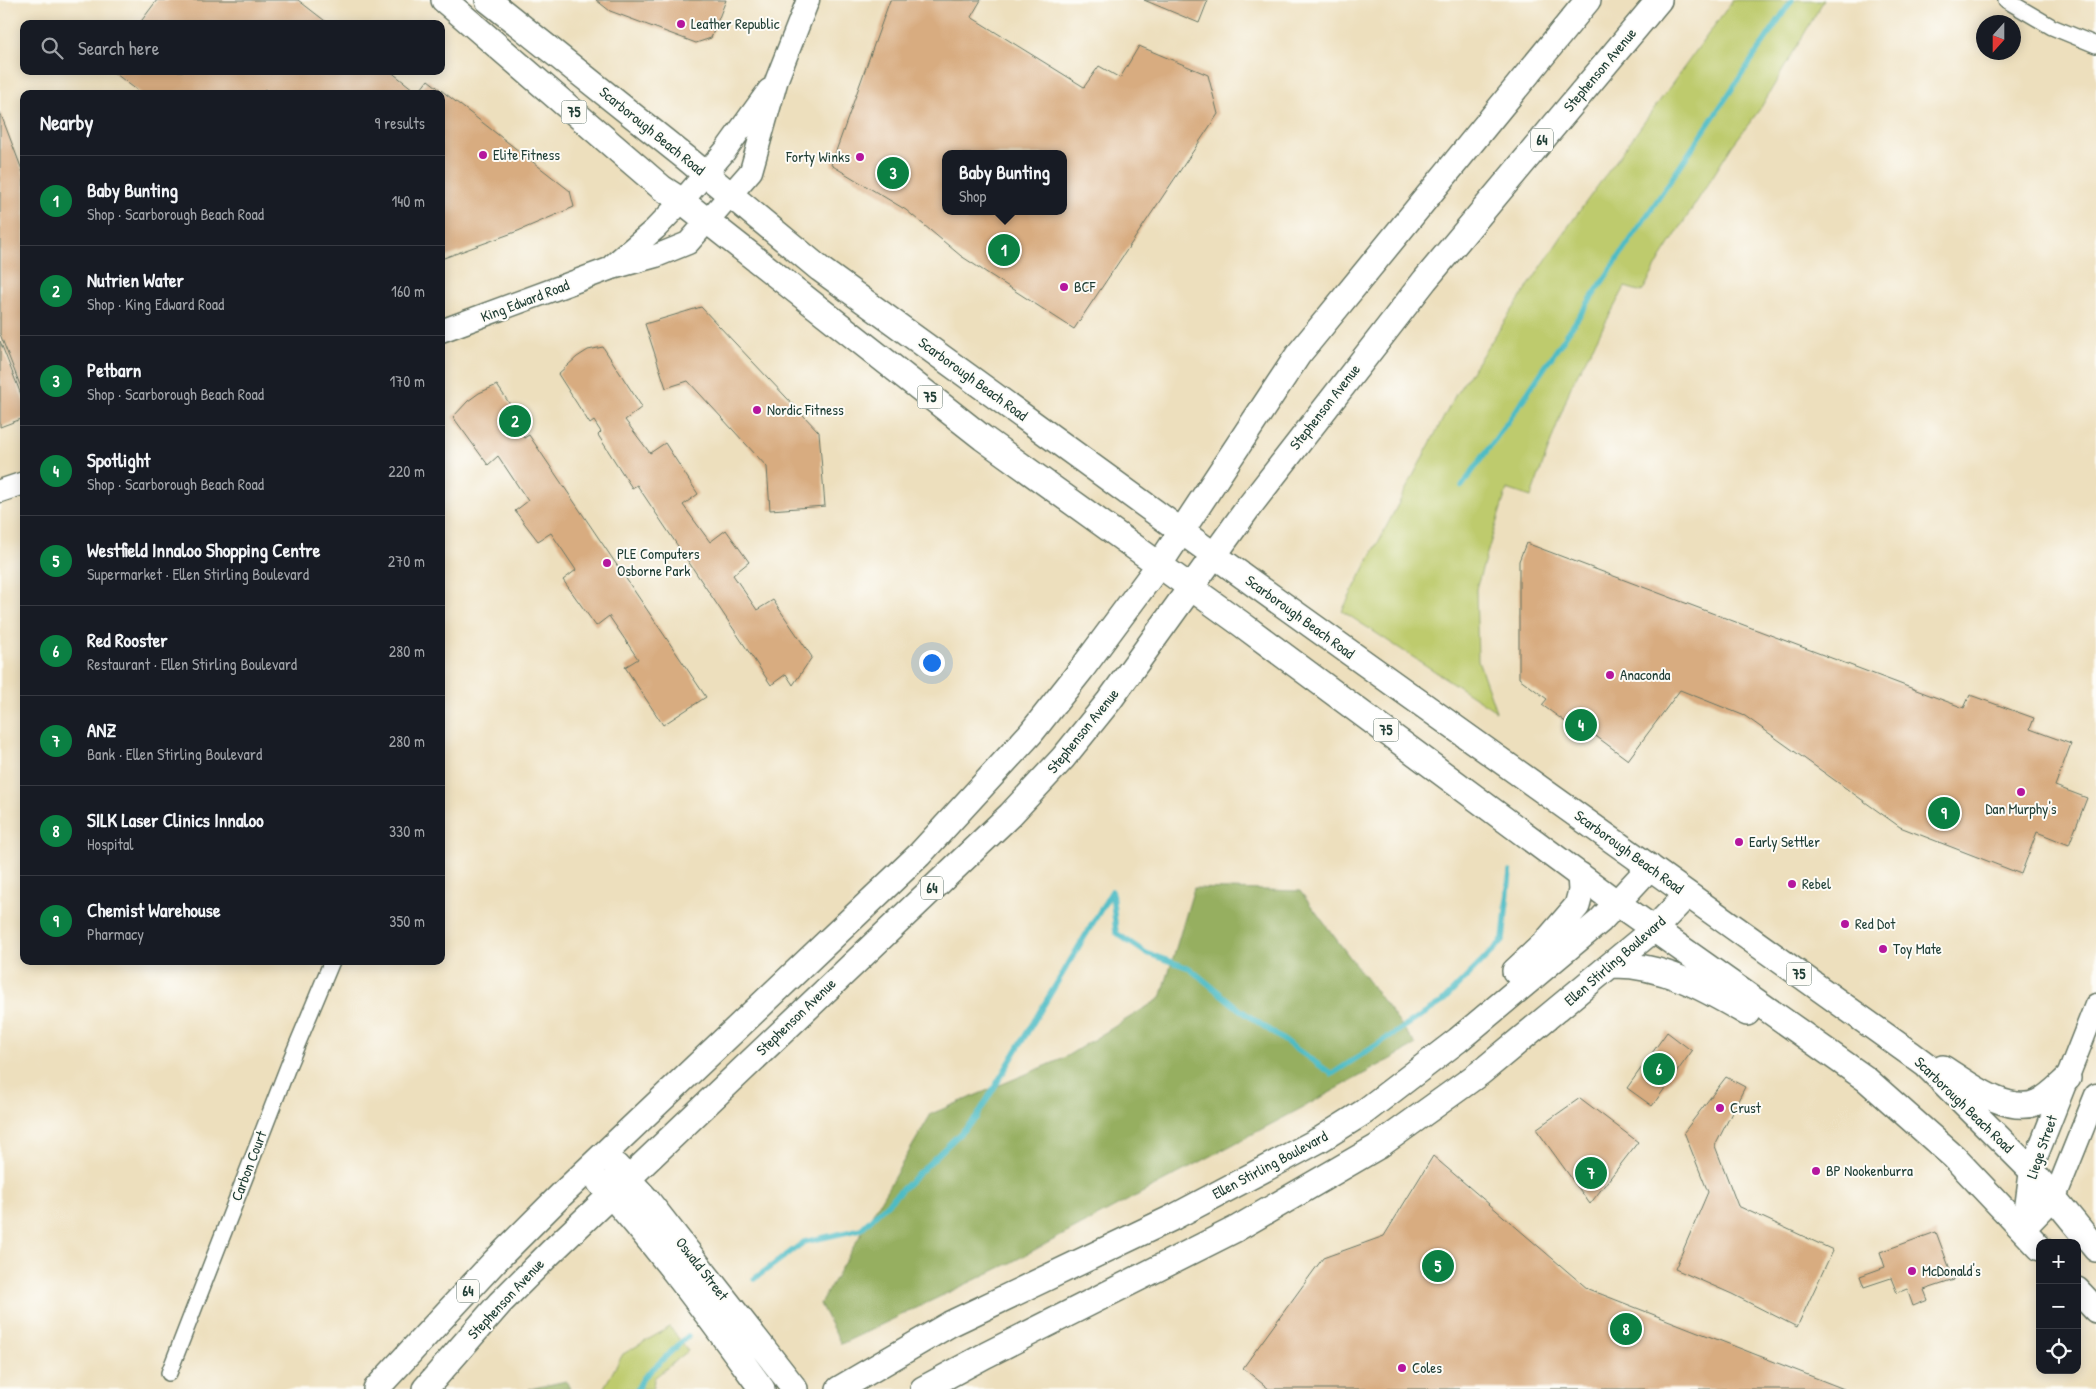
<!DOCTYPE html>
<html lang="en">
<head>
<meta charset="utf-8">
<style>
  :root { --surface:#171b24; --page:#242831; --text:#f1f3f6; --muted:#9ea1a6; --line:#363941; --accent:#0b8043 }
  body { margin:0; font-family:"Patrick Hand",sans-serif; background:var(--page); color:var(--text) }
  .controls { position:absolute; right:15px; bottom:15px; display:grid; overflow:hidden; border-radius:10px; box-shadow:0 2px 12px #0003 }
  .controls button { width:45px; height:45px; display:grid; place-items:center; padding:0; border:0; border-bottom:1px solid var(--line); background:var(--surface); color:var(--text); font:25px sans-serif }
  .compass { position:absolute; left:1976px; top:15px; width:45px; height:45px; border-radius:50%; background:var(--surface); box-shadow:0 2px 12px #0003; rotate:201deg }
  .you { position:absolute; left:931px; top:662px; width:18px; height:18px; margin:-12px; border:4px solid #fff; border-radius:50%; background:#1a73e8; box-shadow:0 0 0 8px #1a73e833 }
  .badge { display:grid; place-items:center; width:32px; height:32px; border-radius:50%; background:var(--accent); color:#fff; font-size:16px; font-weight:700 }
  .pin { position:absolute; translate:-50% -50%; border:2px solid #fff; box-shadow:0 1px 5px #0006 }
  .popup { position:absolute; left:942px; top:150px; width:125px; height:65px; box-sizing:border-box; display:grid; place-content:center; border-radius:10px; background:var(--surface); filter:drop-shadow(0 1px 4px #0005); font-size:16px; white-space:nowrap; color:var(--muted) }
  .popup b { font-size:19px; color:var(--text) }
  .popup::after { content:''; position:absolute; left:50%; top:100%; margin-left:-10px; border:10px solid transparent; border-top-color:var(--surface) }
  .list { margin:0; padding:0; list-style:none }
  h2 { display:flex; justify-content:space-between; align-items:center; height:65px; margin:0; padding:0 20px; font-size:21px }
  h2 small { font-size:16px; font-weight:400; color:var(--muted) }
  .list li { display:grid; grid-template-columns:32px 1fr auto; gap:15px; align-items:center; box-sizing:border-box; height:90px; padding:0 20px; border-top:1px solid var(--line) }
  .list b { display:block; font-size:19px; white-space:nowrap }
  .list p { margin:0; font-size:16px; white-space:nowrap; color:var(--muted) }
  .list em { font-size:16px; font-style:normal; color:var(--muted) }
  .icon { flex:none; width:28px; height:28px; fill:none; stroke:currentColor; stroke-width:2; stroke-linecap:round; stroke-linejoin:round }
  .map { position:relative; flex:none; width:2096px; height:1389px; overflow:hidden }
  .search { position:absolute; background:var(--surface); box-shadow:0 2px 12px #0003; left:20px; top:20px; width:425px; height:55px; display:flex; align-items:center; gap:12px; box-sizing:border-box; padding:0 18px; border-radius:10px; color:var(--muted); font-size:19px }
  .panel { position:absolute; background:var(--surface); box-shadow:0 2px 12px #0003; left:20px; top:90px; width:425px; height:875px; border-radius:10px }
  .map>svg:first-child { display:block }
</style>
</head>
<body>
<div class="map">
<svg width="2096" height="1389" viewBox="0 0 2096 1389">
  <rect width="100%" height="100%" fill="#fdfcf7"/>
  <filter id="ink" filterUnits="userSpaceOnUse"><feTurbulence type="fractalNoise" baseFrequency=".02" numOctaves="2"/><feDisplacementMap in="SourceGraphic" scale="10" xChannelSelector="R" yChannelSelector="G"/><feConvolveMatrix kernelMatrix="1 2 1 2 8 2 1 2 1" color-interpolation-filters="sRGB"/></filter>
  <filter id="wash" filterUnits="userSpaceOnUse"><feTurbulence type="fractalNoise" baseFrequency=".0096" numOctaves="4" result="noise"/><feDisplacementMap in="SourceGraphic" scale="20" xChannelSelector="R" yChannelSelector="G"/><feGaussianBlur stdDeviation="1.12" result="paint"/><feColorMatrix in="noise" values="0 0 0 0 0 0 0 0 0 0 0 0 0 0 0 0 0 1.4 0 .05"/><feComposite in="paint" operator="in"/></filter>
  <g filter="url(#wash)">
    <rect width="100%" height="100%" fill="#eddfbd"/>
    <path fill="#becb6d" stroke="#6e8450" d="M1733 0H1824L1760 109 1732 146 1661 258 1642 292 1625 287 1571 386 1531 497 1507 489 1476 589 1478 660 1496 711 1342 611 1456 394 1570 224Z
      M670 1327 688 1351 654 1378 653 1389H603L623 1354Z"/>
    <path fill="#96af60" stroke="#5a764a" d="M1194 888 1300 891 1416 1045 1311 1103 1010 1263 841 1344 820 1304 931 1114 1062 1059 1161 998Z
      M566 1381 570 1389H529H530Z"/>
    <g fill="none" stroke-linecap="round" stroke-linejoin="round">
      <path stroke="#4ebcc5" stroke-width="5.5" d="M1462 486 1518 407 1792 0
        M754 1279 804 1242 861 1229 976 1118 1112 891 1116 933 1146 953 1189 968 1239 1009 1332 1074 1441 1003 1503 940 1510 872
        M637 1389 643 1378 688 1336"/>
    </g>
    <g id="blocks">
      <path fill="#d8ac80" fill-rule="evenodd" d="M157 0H298L329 24H139Z
        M596 0H726L711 38 696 43 610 11Z
        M890 0H981L971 17 1084 87 1099 66 1120 78 1139 46 1208 75 1218 114 1074 329 961 256 906 210 831 165ZM945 154H1063V211H945Z
        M1144 0H1208L1199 23Z
        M112 71H390L418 93 428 80 570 191 574 207 518 231 441 259V94H270L265 89 261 94H142Z
        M0 112 24 175V395L0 334Z
        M701 307 819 432 825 506 770 510 767 467 688 381 666 388 645 324Z
        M0 341 24 402V418L0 427Z
        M603 347 642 407 625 420 650 453 665 443 698 494 683 505 710 542 726 530 749 562 733 575 757 610 773 600 812 657 793 685 786 674 771 685 637 485 632 488 598 435 601 432 594 421 590 424 558 374 577 357 588 350Z
        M497 385 523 424 518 427 524 438 529 435 706 697 663 725 625 667 638 659 609 616 596 626 563 580 576 570 551 533 538 541 515 511 528 501 498 456 488 465 453 417 468 401 479 393Z
        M1526 543 1964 708 1970 695 2034 718 2030 729 2071 744 2055 786 2087 798 2069 845 2037 832 2021 874 1900 827 1745 716 1680 690 1628 760 1573 719 1571 718 1567 723 1542 705 1547 699 1519 678V561Z
        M1667 1032 1692 1051 1652 1106 1627 1088Z
        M1726 1077 1745 1087 1715 1146 1738 1206 1833 1250 1797 1327 1732 1294 1675 1269 1708 1192 1684 1132Z
        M1580 1098 1638 1142 1590 1204 1536 1129Z
        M1433 1156 1588 1289 1844 1389H1269L1243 1368 1253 1354 1323 1258 1384 1236Z
        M1936 1232 1954 1280 1924 1290 1928 1300 1913 1306 1907 1289 1897 1293 1891 1278 1864 1287 1860 1276 1885 1267 1880 1252Z"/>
    </g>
  </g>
  <g filter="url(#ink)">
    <use href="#blocks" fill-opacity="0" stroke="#677664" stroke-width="1"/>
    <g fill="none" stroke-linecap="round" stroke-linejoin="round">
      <g stroke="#677664" stroke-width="18">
        <path id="minor" d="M2006 0 2052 27 2096 45
          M169 1373 289 1064 332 961"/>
      </g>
      <g stroke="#677664" stroke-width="25">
        <path id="secondary" d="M613 265 655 229 682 201 725 151 769 90
          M441 331 609 269 656 256 688 243 751 171 777 79 808 0
          M0 491 24 483
          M2023 1230 2031 1170 2096 1005
          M2023 1230 2055 1197 2096 1095"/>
      </g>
      <g stroke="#677664" stroke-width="28">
        <path id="primary" d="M444 0 662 188 682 201 983 438 1240 623 1617 903 1866 1079 1954 1157 2040 1248
          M488 0 686 158 820 269 1254 584 1911 1054 1926 1065 2031 1170 2096 1249
          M1612 965C1662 964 1706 989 1747 1013
          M1515 971 1546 942 1577 906 1581 891 1580 875
          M1943 1068C1967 1083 2008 1116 2038 1102 2049 1097 2059 1086 2068 1078
          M616 1166 648 1201 795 1389
          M600 1183C659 1247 710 1318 762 1389
          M2077 1290 2096 1310
          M376 1389 495 1261 561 1195 919 855 1031 733 1081 670 1159 565 1298 355 1588 0
          M425 1389 500 1303 550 1253 1010 815 1063 758 1109 701 1248 508 1425 280 1659 0
          M839 1389 950 1324 1174 1217 1321 1139 1364 1112 1458 1040 1600 921 1650 867
          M923 1389 986 1355 1236 1229 1377 1147 1480 1073 1654 929 1687 895"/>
      </g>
      <use href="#minor" stroke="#fff" stroke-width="15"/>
      <use href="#secondary" stroke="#fff" stroke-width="22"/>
      <use href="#primary" stroke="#fff" stroke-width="25"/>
    </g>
  </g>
  <g fill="#b5179e" stroke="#fdfcf7" stroke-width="2">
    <circle cx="681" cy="24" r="5"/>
    <circle cx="483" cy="155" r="5"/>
    <circle cx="860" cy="157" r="5"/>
    <circle cx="1064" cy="287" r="5"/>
    <circle cx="757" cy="410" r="5"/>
    <circle cx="607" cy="563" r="5"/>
    <circle cx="1610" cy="675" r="5"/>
    <circle cx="2021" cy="792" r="5"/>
    <circle cx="1739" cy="842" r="5"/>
    <circle cx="1792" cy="884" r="5"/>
    <circle cx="1845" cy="924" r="5"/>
    <circle cx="1883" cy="949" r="5"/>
    <circle cx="1720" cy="1108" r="5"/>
    <circle cx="1816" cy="1171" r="5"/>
    <circle cx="1912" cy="1271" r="5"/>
    <circle cx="1402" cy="1368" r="5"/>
  </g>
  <g text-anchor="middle" stroke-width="4" stroke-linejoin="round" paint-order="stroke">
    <g fill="#fdfcf7" stroke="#62766e" stroke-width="1">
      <rect x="561.5" y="100.5" width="25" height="23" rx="4"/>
      <rect x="1531" y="128.5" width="22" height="23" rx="4"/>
      <rect x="917.5" y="385.5" width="25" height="23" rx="4"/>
      <rect x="1373.5" y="718.5" width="25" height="23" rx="4"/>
      <rect x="921" y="876.5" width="22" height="23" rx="4"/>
      <rect x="1786.5" y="962.5" width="25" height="23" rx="4"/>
      <rect x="457" y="1279.5" width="22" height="23" rx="4"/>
    </g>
    <g font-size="14" font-weight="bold" fill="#1f3d34">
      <text x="574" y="117">75</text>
      <text x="1542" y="145">64</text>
      <text x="930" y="402">75</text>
      <text x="1386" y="735">75</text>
      <text x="932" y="893">64</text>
      <text x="1799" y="979">75</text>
      <text x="468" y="1296">64</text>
    </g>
    <g font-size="15" fill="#1f3d34" stroke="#fdfcf7" text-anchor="start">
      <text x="691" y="29">Leather Republic</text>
      <text x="493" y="160">Elite Fitness</text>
      <text x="850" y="162" text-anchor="end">Forty Winks</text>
      <text x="1074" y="292">BCF</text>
      <text x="767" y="415">Nordic Fitness</text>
      <text x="617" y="559">PLE Computers<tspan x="617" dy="17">Osborne Park</tspan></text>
      <text x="1620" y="680">Anaconda</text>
      <text x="2021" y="814" text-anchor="middle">Dan Murphy's</text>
      <text x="1749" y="847">Early Settler</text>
      <text x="1802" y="889">Rebel</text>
      <text x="1855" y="929">Red Dot</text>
      <text x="1893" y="954">Toy Mate</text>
      <text x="1730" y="1113">Crust</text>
      <text x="1826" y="1176">BP Nookenburra</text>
      <text x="1922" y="1276">McDonald's</text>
      <text x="1412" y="1373">Coles</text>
    </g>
    <g font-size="15" fill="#1f3d34" stroke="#fdfcf7">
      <text transform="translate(1600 70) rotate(-50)" y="5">Stephenson Avenue</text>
      <text transform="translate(652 131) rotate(39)" y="5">Scarborough Beach Road</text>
      <text transform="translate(525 301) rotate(-21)" y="5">King Edward Road</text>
      <text transform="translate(973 379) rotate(36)" y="5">Scarborough Beach Road</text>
      <text transform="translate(1325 407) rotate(-52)" y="5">Stephenson Avenue</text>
      <text transform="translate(1300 617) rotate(36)" y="5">Scarborough Beach Road</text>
      <text transform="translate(1083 731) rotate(-51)" y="5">Stephenson Avenue</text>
      <text transform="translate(1629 852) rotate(36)" y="5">Scarborough Beach Road</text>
      <text transform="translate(1615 961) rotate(-41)" y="5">Ellen Stirling Boulevard</text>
      <text transform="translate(796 1017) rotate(-44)" y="5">Stephenson Avenue</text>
      <text transform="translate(1964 1105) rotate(44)" y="5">Scarborough Beach Road</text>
      <text transform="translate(2042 1147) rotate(-71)" y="5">Liege Street</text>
      <text transform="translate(1270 1165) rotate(-28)" y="5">Ellen Stirling Boulevard</text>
      <text transform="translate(249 1166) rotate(-69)" y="5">Carbon Court</text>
      <text transform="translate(702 1269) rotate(52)" y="5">Oswald Street</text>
      <text transform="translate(506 1299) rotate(-47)" y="5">Stephenson Avenue</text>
    </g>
  </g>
</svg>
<div class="controls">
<button>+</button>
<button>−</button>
<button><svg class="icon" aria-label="locate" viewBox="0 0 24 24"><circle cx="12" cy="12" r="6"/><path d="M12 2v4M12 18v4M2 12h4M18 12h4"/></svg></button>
</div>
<svg class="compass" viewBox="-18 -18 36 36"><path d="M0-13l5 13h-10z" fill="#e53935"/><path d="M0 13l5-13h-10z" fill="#9ea1a6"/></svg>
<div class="you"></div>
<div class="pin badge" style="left:1004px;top:250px">1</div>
<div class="popup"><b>Baby Bunting</b>Shop</div>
<div class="pin badge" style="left:515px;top:421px">2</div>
<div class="pin badge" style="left:893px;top:173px">3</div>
<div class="pin badge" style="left:1581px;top:725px">4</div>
<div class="pin badge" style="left:1438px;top:1266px">5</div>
<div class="pin badge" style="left:1659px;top:1069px">6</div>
<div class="pin badge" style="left:1591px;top:1173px">7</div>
<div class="pin badge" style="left:1626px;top:1329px">8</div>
<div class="pin badge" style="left:1944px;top:813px">9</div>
<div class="search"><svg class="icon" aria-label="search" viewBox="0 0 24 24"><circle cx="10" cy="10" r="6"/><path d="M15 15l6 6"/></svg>Search here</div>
<section class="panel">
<h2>Nearby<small>9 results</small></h2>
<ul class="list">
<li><span class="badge">1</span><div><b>Baby Bunting</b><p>Shop · Scarborough Beach Road</p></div><em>140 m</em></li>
<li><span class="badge">2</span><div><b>Nutrien Water</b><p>Shop · King Edward Road</p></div><em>160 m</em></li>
<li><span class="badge">3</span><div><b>Petbarn</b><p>Shop · Scarborough Beach Road</p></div><em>170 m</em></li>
<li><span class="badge">4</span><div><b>Spotlight</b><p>Shop · Scarborough Beach Road</p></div><em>220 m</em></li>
<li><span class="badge">5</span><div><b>Westfield Innaloo Shopping Centre</b><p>Supermarket · Ellen Stirling Boulevard</p></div><em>270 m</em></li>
<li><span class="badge">6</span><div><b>Red Rooster</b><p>Restaurant · Ellen Stirling Boulevard</p></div><em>280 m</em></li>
<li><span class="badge">7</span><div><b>ANZ</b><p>Bank · Ellen Stirling Boulevard</p></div><em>280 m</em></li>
<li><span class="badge">8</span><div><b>SILK Laser Clinics Innaloo</b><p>Hospital</p></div><em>330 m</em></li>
<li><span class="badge">9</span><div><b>Chemist Warehouse</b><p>Pharmacy</p></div><em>350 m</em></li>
</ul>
</section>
</div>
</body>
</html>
